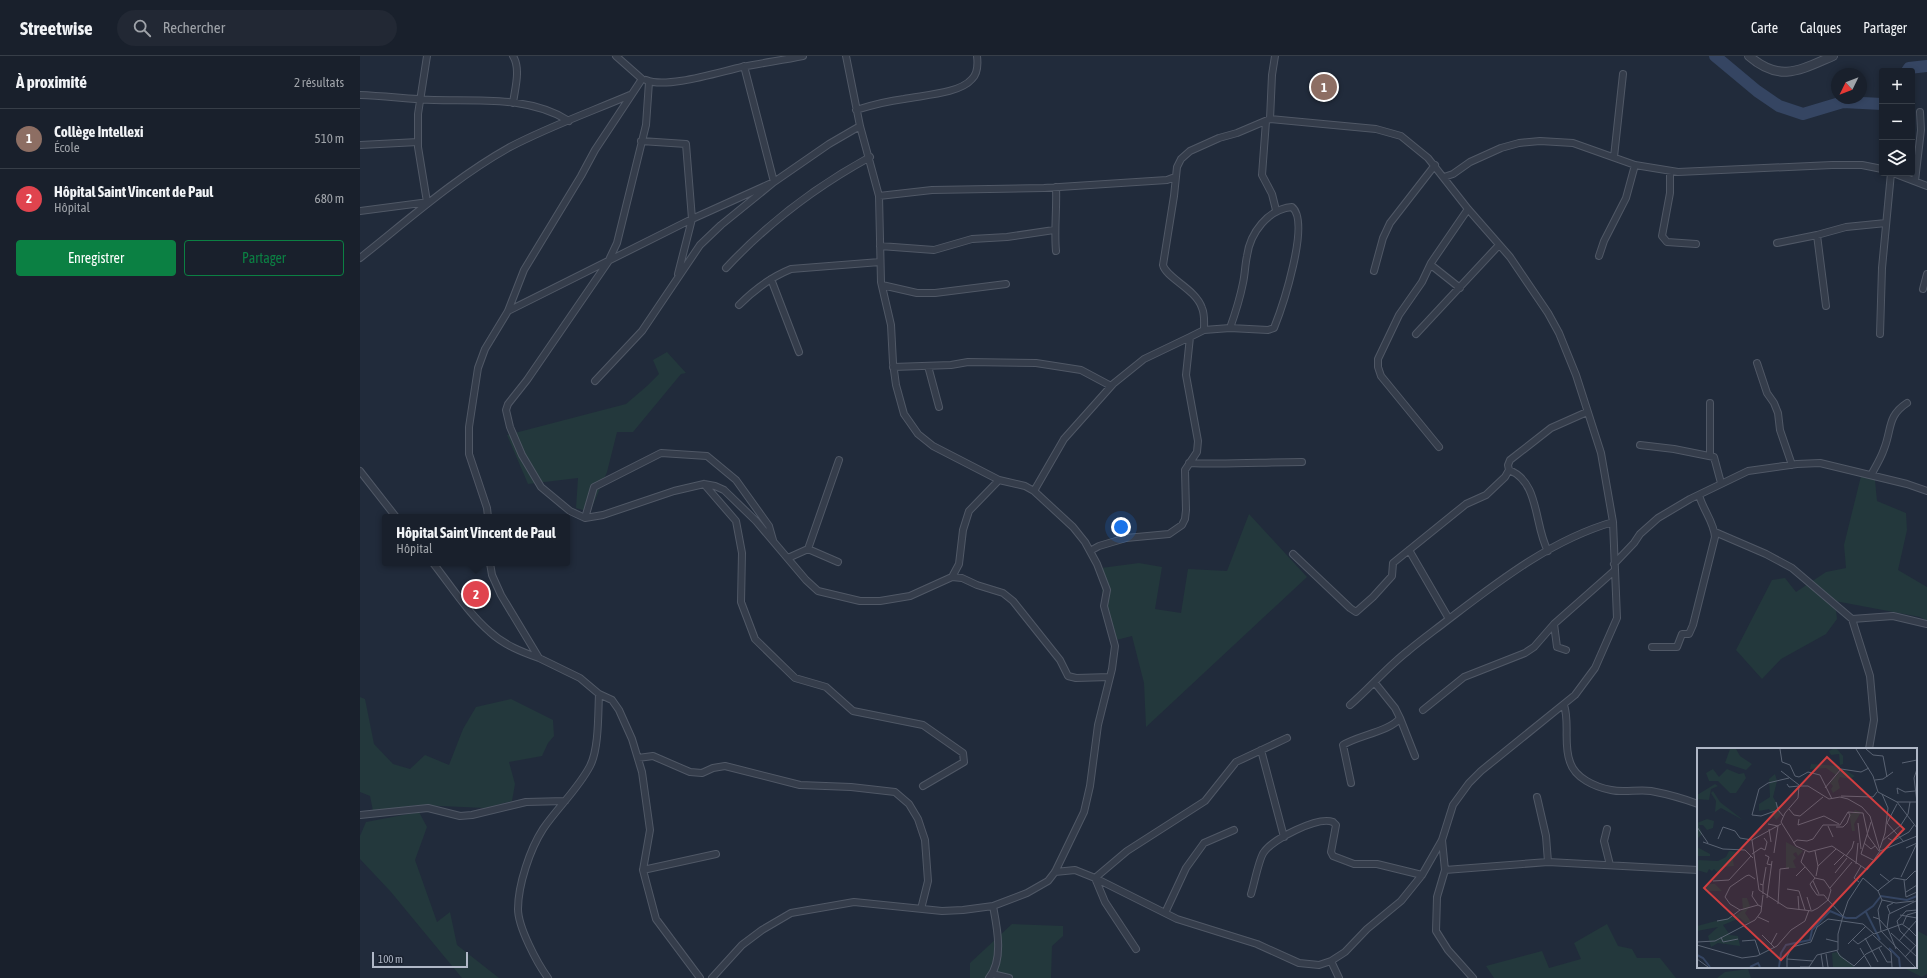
<!DOCTYPE html>
<html lang="fr">
<head>
<meta charset="utf-8">
<style>
  :root { --surface:#19202c; --page:#222834; --text:#f1f3f6; --muted:#9fa3a9; --line:#373e48; --accent:#0b8043 }
  body { margin:0; font-family:"Asap Condensed",sans-serif; background:var(--page); color:var(--text) }
  .controls { position:absolute; right:12px; top:12px; display:grid; overflow:hidden; border-radius:4px; box-shadow:0 2px 6px #0003 }
  .controls button { width:36px; height:36px; display:grid; place-items:center; padding:0; border:0; border-bottom:1px solid var(--line); background:var(--surface); color:var(--text); font:20px sans-serif }
  .compass { position:absolute; left:1471px; top:12px; width:36px; height:36px; border-radius:50%; background:var(--surface); box-shadow:0 2px 6px #0003; rotate:227deg }
  .scale { position:absolute; left:12px; bottom:10px; width:96px; box-sizing:border-box; padding-left:4px; border:2px solid #b0b8c7; border-top:0; font-size:11px; line-height:14px; white-space:nowrap; color:#b0b8c7; -webkit-text-stroke:3px #1a2230; paint-order:stroke }
  .you { position:absolute; left:761px; top:471px; width:14px; height:14px; margin:-10px; border:3px solid #fff; border-radius:50%; background:#1a73e8; box-shadow:0 0 0 6px #1a73e833 }
  .badge { display:grid; place-items:center; width:26px; height:26px; border-radius:50%; background:var(--accent); color:#fff; font-size:13px; font-weight:700 }
  .pin { position:absolute; translate:-50% -50%; border:2px solid #fff; box-shadow:0 1px 4px #0006 }
  .popup { position:absolute; left:22px; top:458px; width:188px; height:52px; box-sizing:border-box; display:grid; place-content:center; border-radius:4px; background:var(--surface); filter:drop-shadow(0 1px 3px #0005); font-size:13px; white-space:nowrap; color:var(--muted) }
  .popup b { font-size:15px; color:var(--text) }
  .popup::after { content:''; position:absolute; left:50%; top:100%; margin-left:-8px; border:8px solid transparent; border-top-color:var(--surface) }
  .list { margin:0; padding:0; list-style:none }
  h2 { display:flex; justify-content:space-between; align-items:center; height:52px; margin:0; padding:0 16px; font-size:17px }
  h2 small { font-size:13px; font-weight:400; color:var(--muted) }
  .list li { display:grid; grid-template-columns:26px 1fr auto; gap:12px; align-items:center; box-sizing:border-box; height:60px; padding:0 16px; border-top:1px solid var(--line) }
  .list b { display:block; font-size:15px; white-space:nowrap }
  .list p { margin:0; font-size:13px; white-space:nowrap; color:var(--muted) }
  .list em { font-size:13px; font-style:normal; color:var(--muted) }
  .actions { display:flex; gap:8px; padding:12px 16px }
  .actions a { flex:1; padding:9px 0; border:1px solid var(--accent); border-radius:4px; text-align:center; font-size:14px; color:var(--accent) }
  .actions .main { background:var(--accent); color:#fff }
  .icon { flex:none; width:22px; height:22px; fill:none; stroke:currentColor; stroke-width:2; stroke-linecap:round; stroke-linejoin:round }
  .map { position:relative; flex:none; width:1567px; height:922px; overflow:hidden }
  header { display:flex; align-items:center; gap:24px; box-sizing:border-box; height:56px; padding:0 20px; background:var(--surface); border-bottom:1px solid var(--line) }
  header strong { font-size:19px }
  nav { display:flex; gap:22px; margin-inline-start:auto; font-size:14px }
  .search { width:280px; height:36px; background:var(--page); display:flex; align-items:center; gap:10px; box-sizing:border-box; padding:0 14px; border-radius:22px; color:var(--muted); font-size:15px }
  main { display:flex }
  aside { flex:1; background:var(--surface) }
  .map>svg:first-child { display:block }
</style>
</head>
<body>
<header>
<strong>Streetwise</strong>
<div class="search"><svg class="icon" aria-label="search" viewBox="0 0 24 24"><circle cx="10" cy="10" r="6"/><path d="M15 15l6 6"/></svg>Rechercher</div>
<nav><a>Carte</a><a>Calques</a><a>Partager</a></nav>
</header>
<main>
<aside>
<h2>À proximité<small>2 résultats</small></h2>
<ul class="list">
<li><span class="badge" style="background:#8d6e63">1</span><div><b>Collège Intellexi</b><p>École</p></div><em>510 m</em></li>
<li><span class="badge" style="background:#e0444e">2</span><div><b>Hôpital Saint Vincent de Paul</b><p>Hôpital</p></div><em>680 m</em></li>
</ul>
<div class="actions"><a class="main">Enregistrer</a><a>Partager</a></div>
</aside>
<div class="map">
<svg width="1567" height="922" viewBox="0 0 1567 922">
  <rect width="100%" height="100%" fill="#212b3b"/>
  <path fill="#23383c" d="M307 296 326 317 321 318 273 376H257L247 416 230 456 216 452 218 422 168 428 147 379 266 348 287 330 299 318 293 304Z
    M1501 420 1515 424 1517 445 1546 457 1547 474 1538 514 1567 531V565L1560 561 1475 545 1477 563 1466 578 1421 603 1402 623 1376 594 1412 524 1425 522 1436 536 1466 516 1486 512 1484 489Z
    M889 458 947 521 786 671 784 627 772 580 752 585 743 550 741 512 779 507 802 511 795 553 821 557 828 513 867 515Z
    M0 641 5 643 14 688 33 708 50 713 65 699 89 709 103 673 116 651 151 643 193 664 194 680 188 687 182 700 149 706 155 728 152 745 125 752 58 749 13 755 10 740 0 736Z
    M59 756 67 771 55 804 77 866 90 856 97 889 139 922H102L31 836 0 803V780L6 766Z
    M652 868 703 870V880L692 890 691 922H610V907Z
    M1247 868 1258 890 1272 893 1277 902H1300L1316 922H1134L1126 910 1182 895 1189 912 1221 903 1214 887Z
    M1556 874 1567 880V918L1562 921 1542 911H1556Z
    M1388 913 1391 922H1357L1365 916Z"/>
  <g fill="none" stroke-linecap="round" stroke-linejoin="round">
    <path stroke="#354562" stroke-width="12" d="M1355 0 1397 35 1419 50 1443 58 1483 46 1522 48
      M1547 15 1549 12 1567 10"/>
    <g stroke="#505866" stroke-width="8">
      <path id="minor" d="M153 0C161 13 155 32 153 47
        M286 24C306 33 359 16 382 11 402 7 423 4 443 0
        M289 26 286 69 257 187 248 206 167 324 148 348 146 354 150 371 162 399 181 431 210 455 225 462 243 459 314 435 344 428 355 430 364 434 396 465 446 524 458 535 500 545H520L550 540 592 521 602 522 617 529 643 537 653 545 700 604 708 620 716 622 750 621
        M0 39C25 40 49 43 74 44 119 45 170 40 209 65
        M496 54C512 49 528 45 544 43 563 39 599 38 612 23 618 17 618 8 617 0
        M910 63 912 19 915 0
        M906 65 902 119 912 138 916 154
        M281 85 326 88 332 163 318 218
        M0 89 58 86
        M1254 101 1263 18
        M1310 116V137L1302 180 1307 186 1336 188
        M1533 117 1567 130
        M1084 121 1093 118 1110 106 1141 92 1159 87 1180 85 1213 87 1275 109 1318 116 1472 109H1502L1522 113
        M1555 125 1561 74 1560 56
        M696 131C697 153 694 174 696 195
        M519 140 572 134 684 132 807 124 815 121
        M67 146 58 91V58L67 0
        M0 155 69 146
        M1457 179 1466 250
        M1417 187 1457 179 1486 171 1526 167
        M520 190 574 194 612 183 647 181 694 174
        M1239 200 1244 185 1266 142 1275 109
        M0 202C48 164 96 121 150 91 188 71 230 56 270 39
        M1071 209 1100 232
        M366 212C407 168 457 130 510 101
        M1014 215 1023 182 1030 167 1075 109
        M411 223 439 296
        M522 229 557 237H575L646 228
        M1563 233 1567 218
        M379 249C395 233 411 221 431 213L520 206
        M148 255 332 163 414 126 384 10
        M844 274 870 272 908 274 914 272C922 252 951 166 932 151 908 153 890 177 887 200 885 209 885 218 883 227 880 242 875 258 870 272
        M1056 278 1139 189
        M1520 278 1522 212 1531 117
        M1397 307 1407 337 1414 347 1418 357 1420 374 1432 409
        M568 310 579 351
        M533 311 591 309 608 306 676 307 721 314 751 330
        M235 325 282 275 340 189 361 169 414 126 469 88 500 70
        M1350 347V400
        M1280 389 1314 393 1354 401 1361 427
        M1079 391 1021 320 1018 311V303L1039 259 1062 226 1071 207 1108 153
        M829 407C866 409 904 406 942 406
        M1149 414C1180 426 1174 470 1188 495
        M0 415 36 461
        M1511 419C1516 410 1521 402 1524 393 1532 373 1527 360 1547 347
        M344 428 376 465 382 497 381 546 395 583 435 622 466 631 493 655 563 669 603 697 604 706 563 730
        M674 435 704 383 753 328 784 303 830 281
        M128 461 127 452 109 398V371L118 312 125 293 148 255 164 214 221 120 235 94 282 23 256 0
        M225 462 234 431 301 397 347 400 376 424 409 470 413 484
        M1355 476 1406 498 1432 512 1492 563 1510 620 1514 664 1509 693
        M448 493 478 506
        M1049 494 1089 563
        M933 498 990 552 996 556 1013 541 1032 520 1033 507 1106 448 1126 439 1145 421 1149 414 1148 409 1150 404 1191 372 1227 356
        M428 502 448 493 479 404
        M73 507C91 530 108 557 130 576 144 589 162 596 179 602
        M130 507 132 519 141 539 179 602 220 622 239 638 252 644 259 654 272 683 282 716 290 774 283 814 296 863 340 922
        M1254 508 1274 487 1280 478 1298 462 1330 443 1388 415 1437 408 1460 407 1547 428 1567 435
        M592 521 599 508 603 474 609 455 639 424
        M1492 563 1533 560 1567 568
        M1292 591H1317L1322 578H1329L1333 569 1355 481C1354 466 1343 454 1339 439
        M1206 594 1197 591 1194 568 1254 515
        M990 649C1010 632 1027 611 1048 595 1061 584 1075 574 1089 563 1139 525 1191 484 1253 466
        M1204 649C1210 667 1203 688 1210 706 1215 722 1235 731 1251 734 1264 737 1278 733 1291 735 1307 738 1322 742 1338 748
        M1063 654 1104 621 1165 597 1174 591 1194 568
        M1040 662 1055 700
        M901 694 924 781
        M278 702 293 700 330 716 342 717 353 712 365 710 440 729 491 731 535 736 549 748 558 763 565 784 568 825 561 853
        M991 727 983 689C996 680 1031 675 1040 662L1035 652 1015 627
        M1177 741 1186 780 1188 806
        M0 759 68 752 100 760 112 759 166 746 205 745
        M1247 773 1244 785 1250 809
        M1082 784 1085 814 1077 841 1076 875 1088 894 1113 922
        M283 814 356 798
        M1085 814 1188 806 1338 814
        M695 816 715 814 735 822 817 863 897 888 939 907 959 909 971 905 985 896 1007 873 1041 845 1062 819 1082 784 1093 749 1109 727 1121 715 1215 639 1235 612 1257 562 1253 466 1241 397 1216 319 1199 277 1188 257 1150 201 1108 153 1068 102 1041 80 1016 73 910 63 877 77 859 82 830 95 821 103 817 111 814 140 803 209C806 222 836 233 842 252 845 259 844 267 844 274L830 281 826 319 838 385 837 396 825 414 826 454 825 463 822 469 809 478 766 482 739 490 730 495
        M891 838C894 829 899 802 904 796 913 783 958 760 973 766L976 769 971 796 973 800 994 808H1017L1062 819
        M805 857 826 812 844 787 874 774
        M776 893 745 846 735 822 767 795 845 745 876 706 927 682
        M971 905 979 922
        M632 918 649 922
        M188 922C177 907 158 871 158 853 158 829 170 793 183 773 198 751 218 733 230 710 239 693 238 658 239 638
        M352 922 382 889 402 874 431 857 494 846 582 855 603 854 633 850 667 837 688 825 695 816 724 756 730 730 738 669 752 613 755 590 744 550 747 534 737 508 725 486 713 471 674 435 665 430 639 424 573 390 558 378 544 358 536 329 533 307 531 269 521 226 519 140 500 70 486 0
        M629 922C644 904 637 871 633 850"/>
    </g>
    <g stroke="#505866" stroke-width="10">
      <path id="tertiary" d="M1389 0C1420 27 1440 14 1473 0"/>
    </g>
    <use href="#minor" stroke="#353d4b" stroke-width="6"/>
    <use href="#tertiary" stroke="#353d4b" stroke-width="8"/>
  </g>
  <g transform="translate(1337 692)">
    <rect width="220" height="220" fill="#212b3b"/>
    <path d="M33 1H39L43 8 55 16 49 22 28 15ZM136 1H140L146 8V16L143 17 142 6 134 7 132 3ZM114 16 143 18 142 21 139 27 129 20 113 21ZM16 21 22 29 30 21 42 26 47 25 49 30 39 45H33L21 33H12L9 25ZM148 22 158 28 153 31 143 29 141 33 143 40 136 45 134 41 136 38 133 35 143 23ZM78 26 80 33 76 49 83 61V68L79 72 72 61 62 63V56L73 49 72 31ZM18 36 21 38 14 41 12 52 0 51V47ZM16 43 23 54 46 72 24 60 18 64 19 53 14 45ZM158 62 164 64 157 76 158 83H155L152 64 155 66ZM10 71 17 73 16 80 10 82 6 77H2L5 86 0 91V75ZM89 94 106 103 101 108 99 104 96 106 99 110 96 113 99 120H89ZM0 99 13 106V108H0ZM32 103 43 104 36 112 37 118 25 119 22 126 17 121 15 123 12 121 10 125 0 122V112L21 113 29 109ZM12 136H18L25 143H8V140ZM45 150H50L53 158 48 165 54 174 48 175 43 170 26 177 33 187 41 188 43 198 21 195 14 199 11 188 21 179 0 183V178L38 168 46 162ZM140 204 157 219H136L135 205Z" fill="#23383c"/>
    <path fill="none" stroke="#354562" stroke-width="2" d="M169 164 183 192M192 200 202 210 203 219M0 207 6 210 13 219M53 219 61 215 63 219M82 219 84 205 89 197 113 192 115 182 133 163 149 170H159L176 158 184 148 210 152 220 148"/>
    <path fill="none" stroke="#5a6373" stroke-width="1" d="M83 1 85 14 93 17 98 28 102 29 111 24 123 27 135 51M159 1 176 28 181 44 200 54H220M169 1 176 7 186 8 190 29M205 15 220 12M220 21 217 30 220 54M84 23 102 37M178 32 186 31 196 24M90 36 92 39 102 38M128 40 144 21 164 24 172 20M201 46 200 40 208 44 218 43M144 48 176 49 180 44M79 54 81 62 86 68M200 54 220 80M92 61 97 67 103 68 126 49M81 62 64 68 55 67 62 41 71 35 92 30M151 64 166 65 171 88 182 103M102 71 101 77 127 68 142 76M174 74 164 106 176 112M161 75 164 101M190 75 207 94M190 75 200 56M71 76 81 78 77 105M84 76 55 92 62 142 90 160 115 163 121 160 131 152 134 142 127 132 118 130 104 114 108 103M131 78 136 89M0 79 11 95M139 79H146L150 75 153 67 151 64M72 81 74 94M191 90 196 93 212 84 217 77M21 91 26 79 38 83 43 90 55 92M185 93 204 77 211 66 213 54M6 94 26 101 48 102 56 110M96 95 100 92 110 93 116 91 126 77H143L151 64M167 95 174 101 178 98M183 100 188 85 191 60 185 46M209 100 220 95M118 103 121 118 119 128M183 103 170 122 135 98 112 104 99 98 84 74 88 65 101 50 102 38H111L132 51 143 49 151 51 165 59 173 68 183 103 220 88M55 106 64 100 68 102 70 94 67 90M68 107 72 109 70 116 75 117M149 108 155 100 157 93M159 116 161 95M137 117 147 107M121 118 139 101M138 125 150 110M183 126 193 134M99 128 108 119M204 129 220 95M118 130 113 136 115 140 120 147H127L131 152M58 131 52 127 49 128 33 139 28 149 33 156 43 162 61 157M207 132 209 149 220 144M16 133 32 132 54 108M116 133 122 146M162 134 157 130 164 118M63 136 66 137V146M66 137 69 119M133 140 155 114M90 141 102 143 108 162M56 143 55 148 61 157 65 159M209 144 220 137M101 148 102 162M110 149 114 162M70 150 75 113M185 152 181 162 184 183 218 219M185 152 181 143 183 141 197 130 209 132 218 123 220 124M185 152 199 155 217 153M81 156 83 121 92 120M220 162 209 163 200 173 203 183 220 199M193 165 190 158 196 155M203 167 220 170M146 168 151 153 166 130 181 143M61 169 72 174M176 169 182 171 191 181 199 201M20 173 31 171 43 162M206 176 210 167 220 164M190 180 192 166 219 153M194 185 220 209M65 187 78 200M176 187 194 204 195 219M24 189 26 194 41 191M168 190 181 214M129 191 141 194M155 191 161 196 176 186M45 193 58 192 63 207M202 193 212 181 220 189M0 194 18 193 58 172 64 164 66 147M74 196 80 185M151 196 169 178M0 197 45 210 60 208 80 198 94 182 108 173 112 162M163 200 174 219M182 200 190 214H195M140 203 143 208 157 218M124 206 126 219M129 206 131 219M208 209 220 196M0 211 11 219M90 211 116 213M157 218 169 206 185 198M90 219V209L95 199 114 194 120 179 131 171 166 176 177 186 205 176 212 181 220 172M103 219H112L120 207 141 202V186L146 168 131 152"/>
    <path fill="#d03e40" fill-opacity="0.15" stroke="#d03e40" stroke-width="2" d="M130 9 207 81 84 212 7 140Z"/>
    <rect width="220" height="220" fill="none" stroke="#b0b8c7" stroke-width="2"/>
  </g>
</svg>
<div class="controls">
<button>+</button>
<button>−</button>
<button><svg class="icon" aria-label="layers" viewBox="0 0 24 24"><path d="M12 4l9 5-9 5-9-5zM3 14l9 5 9-5"/></svg></button>
</div>
<svg class="compass" viewBox="-18 -18 36 36"><path d="M0-13l5 13h-10z" fill="#e53935"/><path d="M0 13l5-13h-10z" fill="#9fa3a9"/></svg>
<div class="scale">100 m</div>
<div class="you"></div>
<div class="pin badge" style="left:964px;top:31px;background:#8d6e63">1</div>
<div class="pin badge" style="left:116px;top:538px;background:#e0444e">2</div>
<div class="popup"><b>Hôpital Saint Vincent de Paul</b>Hôpital</div>
</div>
</main>
</body>
</html>
